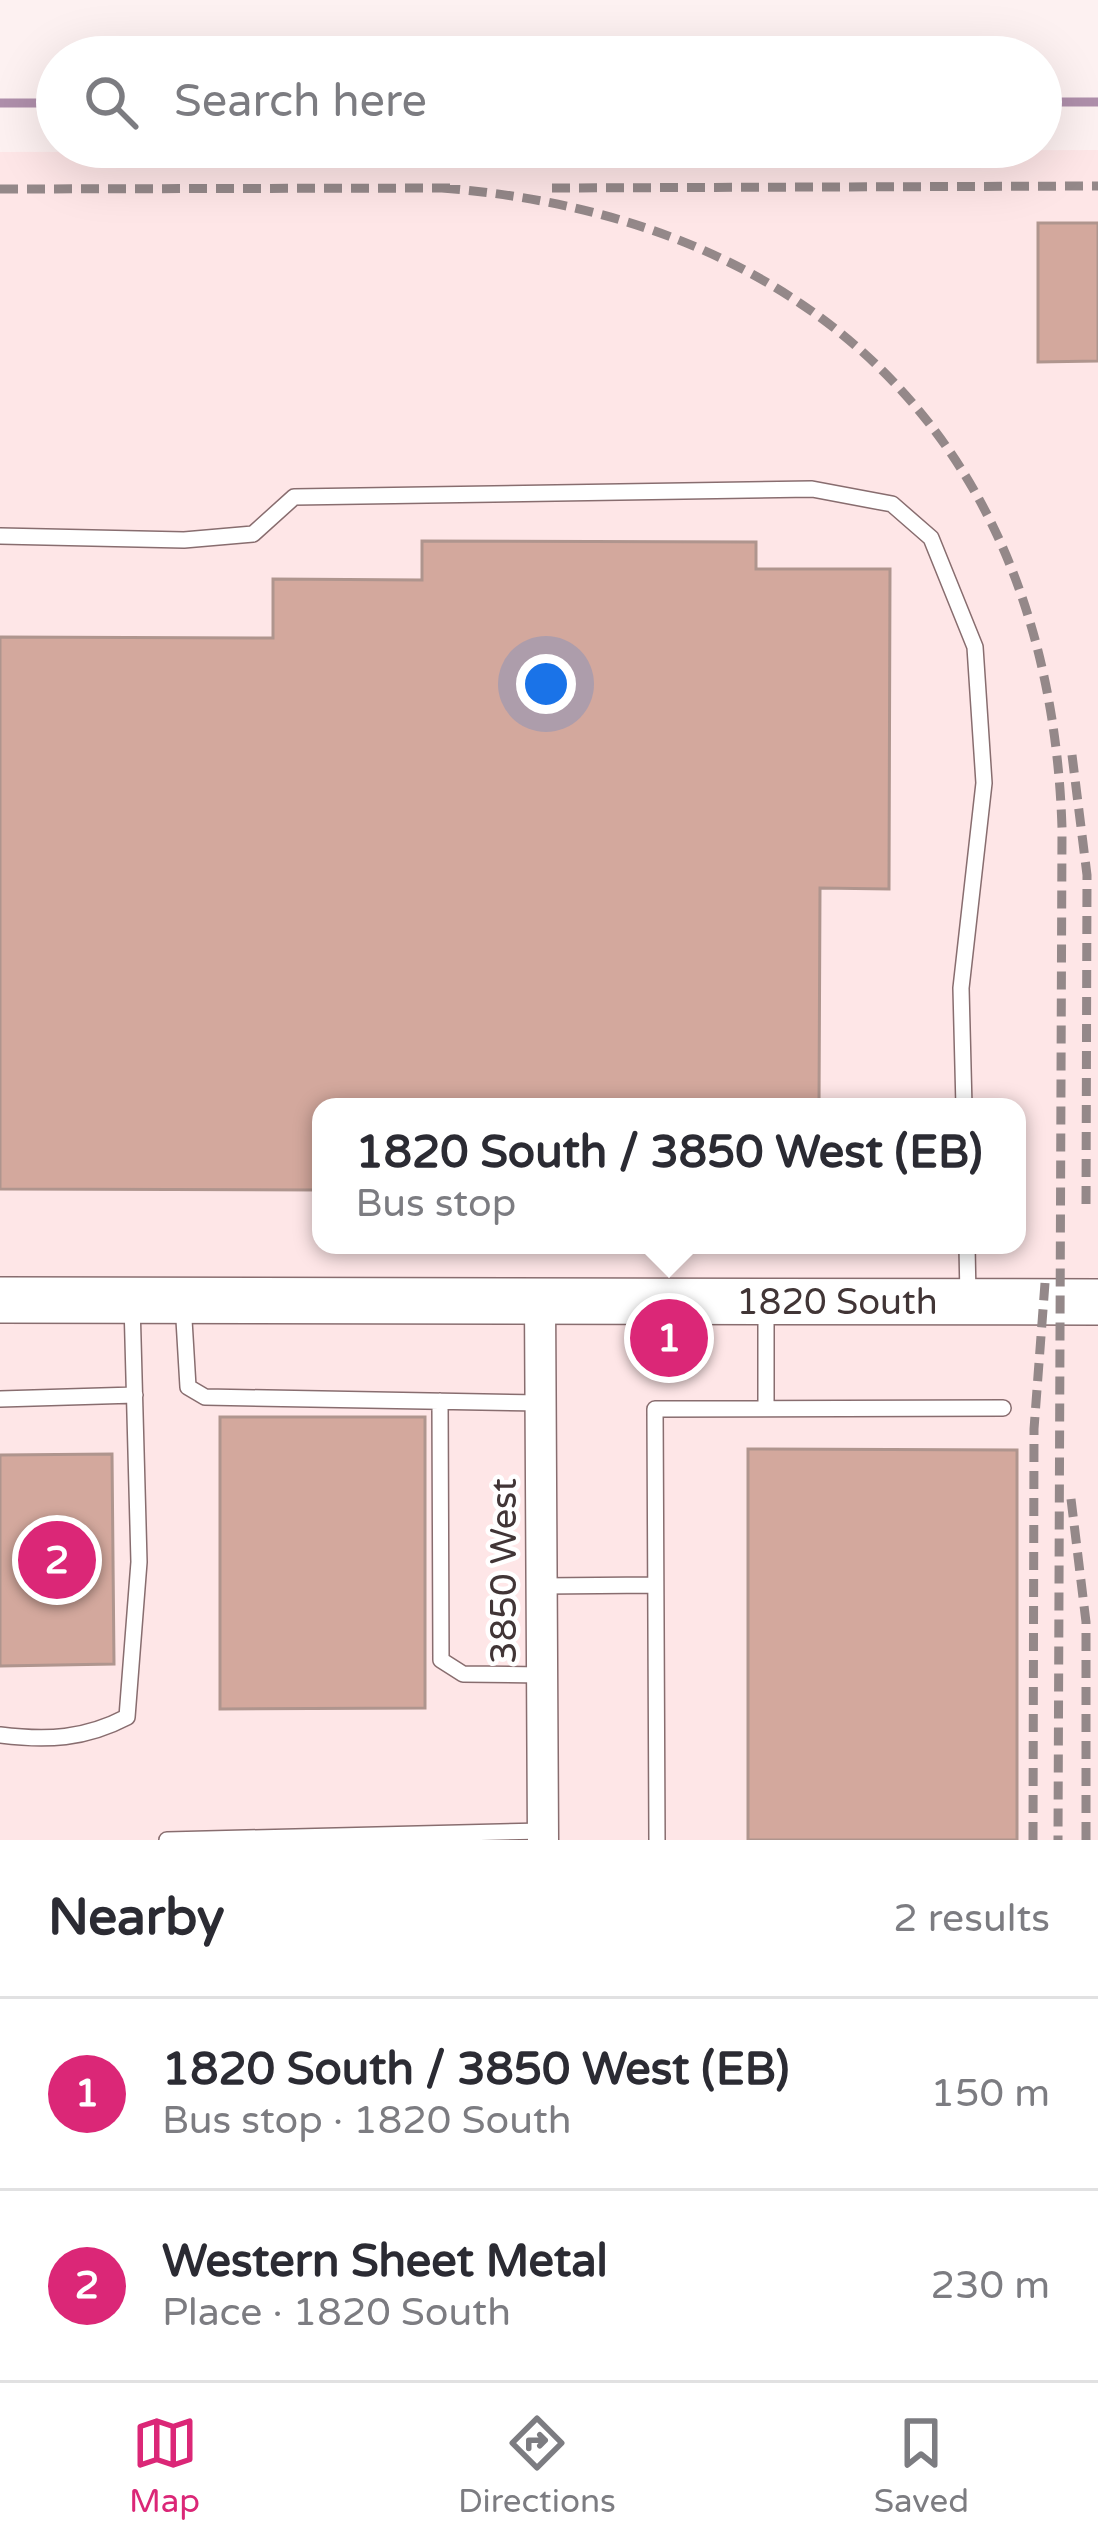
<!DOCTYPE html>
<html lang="en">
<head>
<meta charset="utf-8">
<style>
  :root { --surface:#fff; --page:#f7f7f7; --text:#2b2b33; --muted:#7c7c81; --line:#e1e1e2; --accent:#db2777 }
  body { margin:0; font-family:"Varela Round",sans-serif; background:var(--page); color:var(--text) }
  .you { position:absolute; left:546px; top:684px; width:42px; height:42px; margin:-30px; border:9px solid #fff; border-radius:50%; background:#1a73e8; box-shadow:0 0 0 18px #1a73e833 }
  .badge { display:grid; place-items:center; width:78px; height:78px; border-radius:50%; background:var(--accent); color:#fff; font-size:39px; font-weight:700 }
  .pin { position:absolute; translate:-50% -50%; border:6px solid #fff; box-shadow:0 3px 12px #0006 }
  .popup { position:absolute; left:312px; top:1098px; width:714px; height:156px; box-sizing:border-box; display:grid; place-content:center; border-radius:24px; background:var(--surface); filter:drop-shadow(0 3px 9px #0005); font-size:39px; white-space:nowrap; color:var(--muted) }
  .popup b { font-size:45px; color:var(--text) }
  .popup::after { content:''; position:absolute; left:50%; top:100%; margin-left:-24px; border:24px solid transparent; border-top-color:var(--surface) }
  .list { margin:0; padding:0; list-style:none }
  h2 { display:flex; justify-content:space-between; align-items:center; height:156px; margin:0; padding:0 48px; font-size:51px }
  h2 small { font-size:39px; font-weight:400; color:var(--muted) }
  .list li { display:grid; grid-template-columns:78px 1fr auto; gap:36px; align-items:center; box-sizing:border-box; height:192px; padding:0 48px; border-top:3px solid var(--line) }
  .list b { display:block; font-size:45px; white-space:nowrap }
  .list p { margin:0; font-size:39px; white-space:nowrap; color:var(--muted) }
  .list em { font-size:39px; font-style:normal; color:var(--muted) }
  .icon { flex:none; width:66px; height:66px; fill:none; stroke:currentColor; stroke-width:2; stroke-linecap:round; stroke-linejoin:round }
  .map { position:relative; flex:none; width:1098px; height:1840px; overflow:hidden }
  .search { position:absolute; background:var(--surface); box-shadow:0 12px 48px #0002; left:36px; right:36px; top:36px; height:132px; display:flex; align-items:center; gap:30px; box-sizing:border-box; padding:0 42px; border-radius:66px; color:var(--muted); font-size:45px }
  .sheet { height:540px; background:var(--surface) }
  nav { display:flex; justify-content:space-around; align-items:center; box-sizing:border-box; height:168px; border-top:3px solid var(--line); background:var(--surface); font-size:33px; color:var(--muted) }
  nav a { display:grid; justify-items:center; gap:6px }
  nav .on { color:var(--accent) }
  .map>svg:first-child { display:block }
</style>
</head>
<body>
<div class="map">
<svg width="1098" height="1840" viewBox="0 0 1098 1840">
  <rect width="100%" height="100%" fill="#fdf1f1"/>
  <path fill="#fee6e7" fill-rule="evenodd" d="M1098 150V1840H0V152ZM321 1107H1017V1245H321Z"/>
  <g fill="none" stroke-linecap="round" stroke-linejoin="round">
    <path stroke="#af8fab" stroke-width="9" d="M1041 102H1098
      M0 103H57"/>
  </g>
  <path fill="#d3a89d" stroke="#af958e" stroke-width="3" d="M1038 223H1098V361L1038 362Z
    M422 541 756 542V569H890L889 889 820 888 819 1107H321V1190L0 1189V637L273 638V579L422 580Z
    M220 1417H425V1708L220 1709Z
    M748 1449 1017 1450V1840H748Z
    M112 1454 114 1664 0 1666V1455Z"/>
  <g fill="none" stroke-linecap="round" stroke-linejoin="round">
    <g stroke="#886d6f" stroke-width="18">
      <path id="lane" d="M0 536 184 540 253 534 294 497 812 489 892 504 931 538 975 647 984 783 961 988 964 1107
        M967 1245 968 1298
        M183 1303 188 1387 205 1397 541 1403
        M766 1304V1408
        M0 1399 135 1395
        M440 1401 441 1660 463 1674 542 1675
        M542 1586 655 1585
        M0 1735C47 1741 85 1739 127 1717L139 1562 132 1303
        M167 1840 543 1831
        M657 1840 655 1409 1003 1408"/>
    </g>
    <g stroke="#886d6f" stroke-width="33">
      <path id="street" d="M540 1300 543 1840"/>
    </g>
    <g stroke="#886d6f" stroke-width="48">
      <path id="secondary" d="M0 1300 1098 1302"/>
    </g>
    <use href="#lane" stroke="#fff" stroke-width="15"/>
    <use href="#street" stroke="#fff" stroke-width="30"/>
    <use href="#secondary" stroke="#fff" stroke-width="45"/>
    <path stroke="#948889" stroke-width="9" stroke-dasharray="18 9" stroke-linecap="butt" d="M442 188C818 217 1050 449 1062 828L1058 1840
      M552 188 1098 186
      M0 189 456 188
      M1072 755 1087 875 1086 1209
      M1071 1499 1086 1622V1840
      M1033 1840 1034 1429 1045 1283"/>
  </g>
  <g text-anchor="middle" stroke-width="9" stroke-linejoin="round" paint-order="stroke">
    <g font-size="36" fill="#413536" stroke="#fff">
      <text x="837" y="1314">1820 South</text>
      <text transform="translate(503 1571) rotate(-90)" y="13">3850 West</text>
    </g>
  </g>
</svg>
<div class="you"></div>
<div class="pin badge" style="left:669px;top:1338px">1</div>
<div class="popup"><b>1820 South / 3850 West (EB)</b>Bus stop</div>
<div class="pin badge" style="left:57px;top:1560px">2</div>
<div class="search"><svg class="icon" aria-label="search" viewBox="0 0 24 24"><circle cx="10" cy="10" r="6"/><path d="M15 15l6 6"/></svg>Search here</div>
</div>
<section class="sheet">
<h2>Nearby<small>2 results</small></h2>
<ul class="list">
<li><span class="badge">1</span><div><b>1820 South / 3850 West (EB)</b><p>Bus stop · 1820 South</p></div><em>150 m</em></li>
<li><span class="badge">2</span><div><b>Western Sheet Metal</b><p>Place · 1820 South</p></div><em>230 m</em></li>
</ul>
</section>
<nav>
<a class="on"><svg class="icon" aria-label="map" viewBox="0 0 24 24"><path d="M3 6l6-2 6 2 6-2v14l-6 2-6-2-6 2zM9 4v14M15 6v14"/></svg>Map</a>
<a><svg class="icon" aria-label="directions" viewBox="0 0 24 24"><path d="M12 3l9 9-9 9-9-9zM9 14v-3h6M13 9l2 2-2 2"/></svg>Directions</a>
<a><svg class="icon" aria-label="saved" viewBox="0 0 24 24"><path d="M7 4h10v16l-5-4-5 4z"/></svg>Saved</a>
</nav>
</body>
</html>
